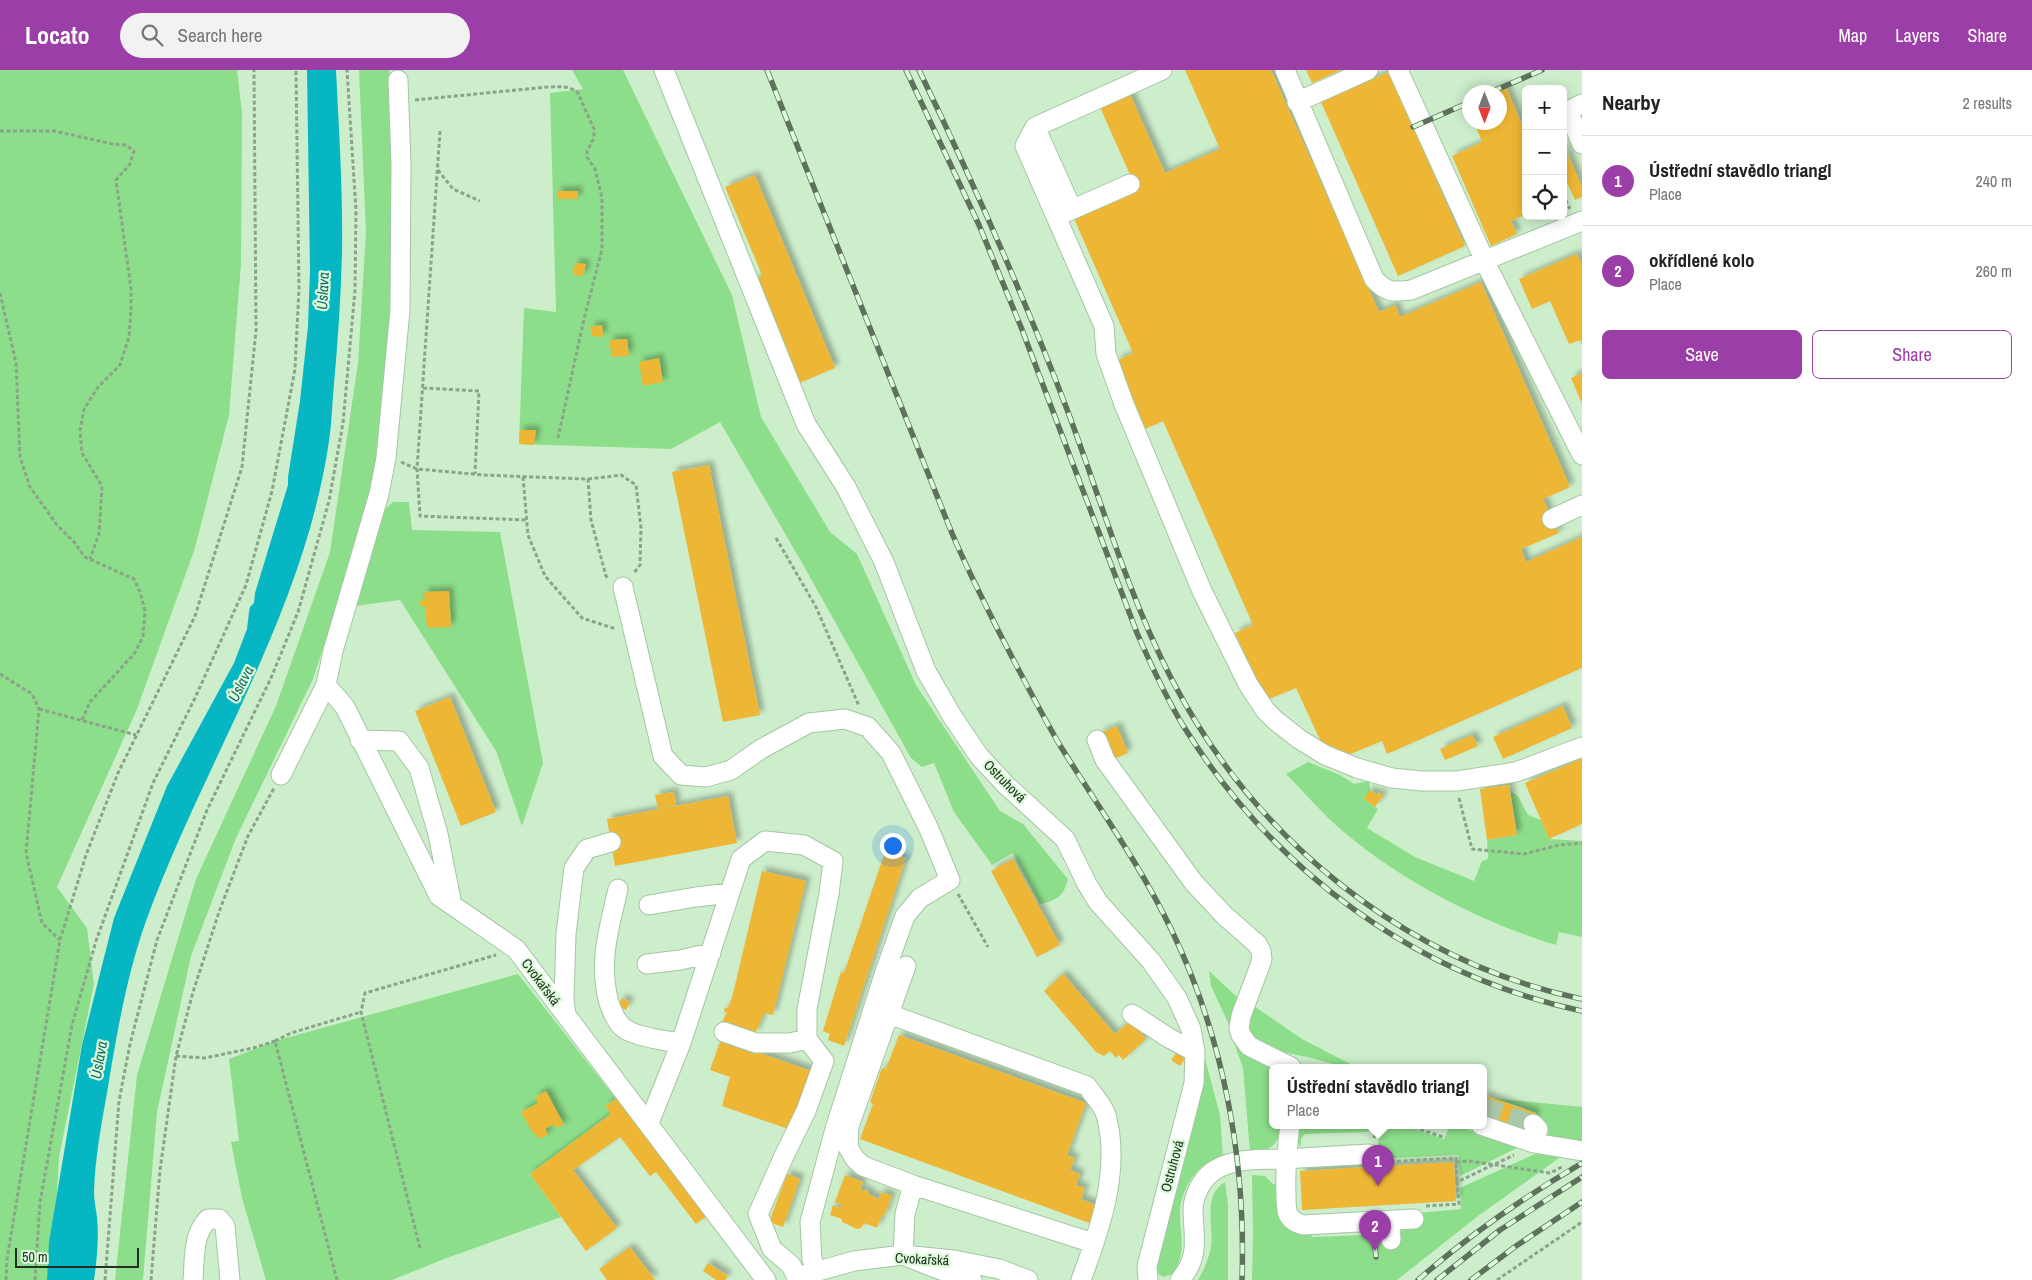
<!DOCTYPE html>
<html lang="en">
<head>
<meta charset="utf-8">
<style>
  :root { --surface:#fff; --page:#f2f2f2; --text:#222; --muted:#767676; --line:#e0e0e0; --accent:#9c3ea7 }
  body { margin:0; font-family:"Archivo Narrow",sans-serif; background:var(--page); color:var(--text) }
  .controls { position:absolute; right:15px; top:15px; display:grid; overflow:hidden; border-radius:8px; box-shadow:0 2px 12px #0003 }
  .controls button { width:45px; height:45px; display:grid; place-items:center; padding:0; border:0; border-bottom:1px solid var(--line); background:var(--surface); color:var(--text); font:25px sans-serif }
  .compass { position:absolute; left:1462px; top:15px; width:45px; height:45px; border-radius:50%; background:var(--surface); box-shadow:0 2px 12px #0003; rotate:180deg }
  .scale { position:absolute; left:15px; bottom:12px; width:124px; box-sizing:border-box; padding-left:5px; border:2px solid #233023; border-top:0; font-size:14px; line-height:18px; white-space:nowrap; color:#233023; -webkit-text-stroke:4px #dafcd8; paint-order:stroke }
  .you { position:absolute; left:892px; top:775px; width:18px; height:18px; margin:-12px; border:4px solid #fff; border-radius:50%; background:#1a73e8; box-shadow:0 0 0 8px #1a73e833 }
  .badge { display:grid; place-items:center; width:32px; height:32px; border-radius:50%; background:var(--accent); color:#fff; font-size:16px; font-weight:700 }
  .pin { position:absolute; translate:-50% -41px; filter:drop-shadow(0 1px 2px #0008) }
  .pin::after { content:''; position:absolute; top:26px; width:18px; height:15px; background:inherit; clip-path:polygon(0 0,100% 0,50% 100%) }
  .popup { position:absolute; left:1269px; top:994px; width:218px; height:65px; box-sizing:border-box; display:grid; place-content:center; border-radius:8px; background:var(--surface); filter:drop-shadow(0 1px 4px #0005); font-size:16px; white-space:nowrap; color:var(--muted) }
  .popup b { font-size:19px; color:var(--text) }
  .popup::after { content:''; position:absolute; left:50%; top:100%; margin-left:-10px; border:10px solid transparent; border-top-color:var(--surface) }
  .list { margin:0; padding:0; list-style:none }
  h2 { display:flex; justify-content:space-between; align-items:center; height:65px; margin:0; padding:0 20px; font-size:21px }
  h2 small { font-size:16px; font-weight:400; color:var(--muted) }
  .list li { display:grid; grid-template-columns:32px 1fr auto; gap:15px; align-items:center; box-sizing:border-box; height:90px; padding:0 20px; border-top:1px solid var(--line) }
  .list b { display:block; font-size:19px; white-space:nowrap }
  .list p { margin:0; font-size:16px; white-space:nowrap; color:var(--muted) }
  .list em { font-size:16px; font-style:normal; color:var(--muted) }
  .actions { display:flex; gap:10px; padding:15px 20px }
  .actions a { flex:1; padding:11px 0; border:1px solid var(--accent); border-radius:8px; text-align:center; font-size:18px; color:var(--accent) }
  .actions .main { background:var(--accent); color:#fff }
  .icon { flex:none; width:28px; height:28px; fill:none; stroke:currentColor; stroke-width:2; stroke-linecap:round; stroke-linejoin:round }
  .map { position:relative; flex:none; width:1582px; height:1210px; overflow:hidden }
  header { display:flex; align-items:center; gap:30px; box-sizing:border-box; height:70px; padding:0 25px; background:var(--accent); color:#fff }
  header strong { font-size:24px }
  nav { display:flex; gap:28px; margin-inline-start:auto; font-size:18px }
  .search { width:350px; height:45px; background:var(--page); display:flex; align-items:center; gap:12px; box-sizing:border-box; padding:0 18px; border-radius:28px; color:var(--muted); font-size:19px }
  main { display:flex }
  aside { flex:1; background:var(--surface) }
  .map>svg:first-child { display:block }
</style>
</head>
<body>
<header>
<strong>Locato</strong>
<div class="search"><svg class="icon" aria-label="search" viewBox="0 0 24 24"><circle cx="10" cy="10" r="6"/><path d="M15 15l6 6"/></svg>Search here</div>
<nav><a>Map</a><a>Layers</a><a>Share</a></nav>
</header>
<main>
<div class="map">
<svg width="1582" height="1210" viewBox="0 0 1582 1210">
  <defs>
    <filter id="shadow"><feDropShadow dx="4.5" dy="-4.5" stdDeviation="2.5" flood-color="#0004"/></filter>
  </defs>
  <rect width="100%" height="100%" fill="#cdeecb"/>
  <path fill="#8dde8a" d="M0 0H237L242 43 241 194 229 345 195 478 137 639 57 817 87 858 94 914 59 1087 52 1210H0Z
    M359 0H389L395 86 387 311 371 430 313 609 236 768 191 886 157 1042 143 1210H115L137 1005 196 809 276 636 330 482 358 293 366 162Z
    M572 0H623L732 225 761 347 830 462 857 484 916 615 1000 741 1023 754 1068 809C1063 827 1058 830 1040 834L1013 783 992 795 954 742 934 693 922 697 911 688 801 491 720 352 671 379 519 374 524 238 556 242 550 23 583 19Z
    M393 432H409L412 460 500 462 543 693 522 756 496 681 400 530 355 536 356 530 360 527V510L379 444Z
    M1308 692 1340 705 1354 714 1369 711 1370 720 1364 729 1378 739 1367 758 1415 787 1474 811 1482 791 1488 789 1487 770 1517 765 1510 721 1518 726 1528 745 1541 750 1549 769 1582 771V867L1559 862 1556 875C1483 853 1403 812 1345 763 1324 746 1305 723 1286 704Z
    M1209 901 1238 928 1233 937 1231 959 1211 916Z
    M518 904 616 1029 605 1036 611 1044 530 1104 561 1147 444 1189 392 1210H266L242 1128 231 1072 239 1071 229 989 275 971Z
    M1251 934 1302 969 1356 997C1340 997 1326 992 1311 988 1287 982 1261 981 1247 957Z
    M1233 970 1237 971 1273 997V1055H1281C1278 1077 1271 1080 1250 1082L1243 998Z
    M1202 977 1220 1045 1223 1087C1219 1089 1213 1090 1209 1092 1192 1101 1180 1125 1180 1144 1180 1169 1187 1180 1173 1204L1163 1207 1156 1202 1155 1195Z
    M1491 1028 1582 1037V1075L1549 1067C1547 1040 1513 1035 1491 1028Z
    M1297 1055H1375L1371 1060 1365 1062 1305 1064 1301 1069V1077L1297 1072Z
    M1381 1055H1404L1444 1069 1450 1055H1455L1519 1077 1460 1106 1458 1085 1379 1089 1378 1065Z
    M1535 1084 1562 1086 1478 1146 1397 1210H1252L1253 1166 1252 1105 1265 1106 1273 1114 1279 1115C1282 1144 1274 1162 1311 1162L1312 1167 1367 1165V1159H1372L1381 1165 1400 1166 1401 1162 1418 1143 1461 1139 1460 1118Z
    M1225 1112 1228 1135V1210H1198C1204 1200 1209 1188 1211 1177 1214 1155 1202 1125 1225 1112Z"/>
  <path fill="#06b6c2" d="M307 0H336C339 61 343 122 342 182 341 226 338 270 334 314 332 333 332 352 329 371 304 543 205 690 146 851 127 904 116 967 107 1023 101 1056 95 1089 94 1122 94 1131 96 1139 97 1147 99 1168 97 1189 94 1210H47L49 1172 82 975 114 848 167 716 234 593 247 559 249 542 250 537 254 533 255 523 288 415V407L300 331 308 256 310 201Z"/>
  <path fill="#eeb636" filter="url(#shadow)" d="M1185 0H1271L1312 92 1314 91 1319 103 1317 104 1379 242 1395 235 1400 247 1481 212 1570 417 1543 429 1559 463 1521 479 1526 492 1582 467V598L1387 684 1382 671 1348 685 1321 672 1296 618 1264 631 1235 563 1253 555 1163 351 1145 359 1116 291 1133 283 1072 144 1135 116 1099 35 1129 22 1165 103 1220 79Z
    M1306 0H1341L1312 13Z
    M1389 2 1465 176 1398 206 1321 32Z
    M1505 15 1526 64V144L1511 151 1517 164 1491 176 1452 86 1482 72 1474 52H1500V22H1488Z
    M1563 73 1582 117V127L1575 130 1563 104Z
    M755 105 835 298 797 314 754 209 762 205 725 117Z
    M557 121H578V129H557Z
    M1577 184 1582 195V275L1580 270 1569 274 1550 231 1532 239 1519 209Z
    M575 193 586 194 583 206 573 205Z
    M602 255 603 267 592 266 590 257Z
    M627 269 629 286 612 287 609 270Z
    M659 288 663 312 643 316 639 292Z
    M1582 303V334L1571 308Z
    M520 360H536L534 375 519 374Z
    M709 395 760 645 723 652 672 402Z
    M449 521 451 557 427 558 425 537 420 535V531L425 529 424 522Z
    M450 627 496 742 461 756 415 641Z
    M1563 636 1572 658 1503 689 1493 667Z
    M1117 656 1128 683 1111 690 1099 664Z
    M1472 665 1478 676 1445 690 1440 679Z
    M1581 689 1582 754 1549 769 1525 713Z
    M1509 715 1517 765 1487 770 1480 719Z
    M1370 720 1377 725 1379 722 1383 726 1375 737 1364 729Z
    M674 722 676 735 658 739 655 725Z
    M728 726 737 773 615 796 607 749Z
    M885 782 906 788 844 976 828 970 830 964 823 961 841 902 844 903Z
    M1013 789 1060 875 1037 887 991 801Z
    M762 801 806 811 773 945 764 943 755 964 722 952 727 942H724L725 937 728 938 732 928Z
    M1063 904 1115 964 1130 951 1146 969 1123 990 1119 985 1116 988 1110 981 1104 986 1096 982 1044 921Z
    M622 928 630 932 626 940 618 936Z
    M899 965 1086 1033 1067 1085 1075 1088 1070 1100 1080 1104 1076 1115 1085 1118 1081 1129 1099 1136 1092 1154 860 1069 873 1034 870 1032 882 998 886 999Z
    M720 972 756 984 757 982 811 1001 796 1044 794 1043 788 1059 722 1036 730 1007 710 1000Z
    M1178 981 1186 987 1180 996 1171 990Z
    M546 1021 564 1055 556 1058 554 1054 545 1059 548 1065 539 1069 536 1064 534 1065 521 1042 538 1033 535 1027Z
    M1483 1025 1536 1043 1529 1064 1483 1048Z
    M616 1029 708 1145 696 1154 656 1102 650 1106 649 1105 620 1067 573 1100 617 1158 586 1181 530 1104 611 1044 605 1036Z
    M1454 1092 1456 1131 1302 1140 1300 1101Z
    M787 1104 800 1109 783 1157 769 1152Z
    M845 1105 863 1112 860 1120 868 1121 870 1125 879 1129 881 1122 892 1126 884 1146 882 1145 877 1158 864 1153 861 1158 857 1159 842 1152V1149L830 1145 833 1135 840 1138 842 1135 835 1132Z
    M630 1177 655 1210H607L599 1199Z
    M708 1193 728 1206 725 1210H716L703 1201Z"/>
  <g fill="none" stroke-linecap="round" stroke-linejoin="round">
    <path stroke="#abc8a9" stroke-width="19" stroke-dasharray="19 9" stroke-linecap="butt" d="M1483 1037 1533 1054"/>
    <g stroke="#a5c5a3" stroke-width="21">
      <path id="minor" d="M664 0 806 354 846 417 884 492 926 601 952 646 979 686 1006 715 1065 769 1087 814 1098 832 1151 891 1177 928 1191 959 1195 982
        M1285 0 1374 209C1387 223 1393 222 1411 220L1582 151
        M1398 0 1489 200 1582 385
        M1297 32 1368 0
        M1582 34 1568 41 1582 74
        M1035 57 1025 76 1104 256 1106 284 1124 334 1202 521 1248 614 1265 640 1275 650 1299 669 1325 685 1357 698 1392 708 1422 711H1457L1516 702 1582 677
        M1072 139 1035 57 1162 0
        M1062 144 1130 114
        M1552 449 1582 435
        M623 517 663 686 681 705 706 707 731 700 761 679 809 653 845 649 868 657 891 683 929 759 950 810 920 828 905 846 885 902 835 1059 810 1152 812 1189 816 1201
        M326 615 345 637 439 826 516 879 766 1210
        M360 670 399 671 419 698 438 764 452 835
        M1097 670 1105 690 1194 813 1225 846 1257 874 1261 881 1262 889 1259 898 1241 946 1239 958 1241 965 1249 976 1291 997
        M281 705 326 615 333 581 379 424 386 388 400 240 401 94 398 10
        M618 819C609 860 598 891 609 933 612 941 617 954 625 959 637 967 666 971 681 973
        M649 835 696 827 730 823
        M647 894 680 890 711 883
        M906 896 849 1056 848 1077 855 1089 863 1096 913 1115 1093 1173
        M566 944 564 930 566 864 574 798 587 779 611 772
        M889 944 1087 1016C1093 1025 1103 1035 1106 1045 1121 1100 1100 1159 1081 1210
        M1132 944 1169 968 1195 982 1194 1013 1147 1196 1148 1210
        M724 962 756 973H790L807 969
        M649 1053 681 973 741 789 765 771 804 775 833 791 829 824 807 939V969L824 991 806 1041 784 1086 758 1144 772 1179 791 1195 798 1210
        M1533 1054 1538 1059 1534 1073
        M1290 1055C1287 1078 1285 1101 1286 1125 1286 1131 1286 1139 1288 1144 1291 1151 1297 1153 1303 1155L1414 1149
        M1481 1055 1534 1073 1582 1081
        M913 1115 905 1144 903 1185 938 1199 972 1210
        M1390 1150 1391 1170
        M804 1205 854 1191 903 1185 954 1190 999 1199 1028 1210
        M193 1210C195 1188 192 1166 208 1149H219L225 1156 230 1210
        M1180 1210C1201 1185 1193 1167 1193 1138 1194 1124 1203 1107 1215 1100 1235 1087 1263 1090 1285 1089 1313 1087 1341 1086 1369 1084"/>
    </g>
    <path stroke="#8aa389" stroke-width="3" stroke-dasharray="4 2.5" stroke-linecap="butt" d="M415 30 547 17C558 17 570 15 578 23L594 59V68L587 81V87L595 99 602 128V179L584 249 558 368
      M0 61H54L113 74 126 75 134 81 130 94 116 110 131 219V240L129 267 120 295 98 317 84 339 80 361 82 383 102 416 99 464 90 489
      M440 61 417 399 420 446 526 450
      M438 100 453 119 480 131
      M1563 124 1570 139
      M0 223 16 293 20 387 30 417 57 455 74 472 85 487 134 509 140 522 145 541 143 567 134 584 90 632 82 650
      M423 318 479 321 475 404
      M401 392 417 399 484 405 588 409 591 450 606 506 609 508
      M523 407 528 465 545 506 582 548 616 559
      M588 409 621 405 636 415 641 458 640 495 633 504
      M776 468 816 537 859 636
      M0 604 32 624 39 639 26 783 42 853 60 870
      M39 639 136 665
      M1459 728 1472 779 1524 784 1559 775 1582 773
      M958 824 988 877
      M176 986 205 988 253 978 275 971
      M1408 1055 1443 1067
      M1374 1068 1378 1055
      M1384 1092 1456 1088 1457 1112
      M1456 1092 1469 1091 1550 1103 1564 1096
      M1426 1136 1459 1134 1457 1112 1514 1085
      M420 1178 361 942 365 923 496 885
      M6 1210 7 1189 60 870 86 785 118 703 195 546 242 397 256 261 254 0
      M35 1210 40 1132 72 955 96 871 153 713 195 628 246 515 272 421 295 299 299 218 296 0
      M105 1210 119 1031 130 974 157 870 207 740 271 608 298 542 329 431 343 353 355 220 356 141 347 0
      M151 1210 160 1100 176 986 193 922 219 842 248 766 274 718
      M337 1210 275 971 291 963 361 942
      M1497 1210 1582 1152"/>
    <use href="#minor" stroke="#fff" stroke-width="19"/>
    <g stroke="#5d715c" stroke-width="5.5">
      <path id="rail" d="M767 0 949 456C964 493 982 528 1000 564 1020 602 1039 640 1061 677 1099 738 1141 796 1172 861 1224 969 1246 1090 1242 1210
        M906 0 979 155 1021 257 1137 563C1151 595 1166 628 1184 657 1274 801 1415 905 1582 941
        M919 0C973 112 1024 226 1068 342 1101 430 1127 522 1170 606 1253 768 1403 891 1582 929
        M1491 22 1542 0
        M1413 57 1470 32
        M1375 1176 1376 1187
        M1418 1210C1468 1166 1524 1127 1582 1093
        M1437 1210 1500 1160 1582 1107
        M1471 1210 1516 1176 1582 1132"/>
    </g>
    <use href="#rail" stroke="#dafcd8" stroke-width="4" stroke-dasharray="11" stroke-linecap="butt"/>
  </g>
  <g text-anchor="middle" stroke-width="4.5" stroke-linejoin="round" paint-order="stroke">
    <g font-size="14" fill="#233023" stroke="#dafcd8">
      <text transform="translate(1005 711) rotate(45)" y="5">Ostruhová</text>
      <text transform="translate(541 912) rotate(53)" y="5">Cvokařská</text>
      <text transform="translate(1172 1096) rotate(-75)" y="5">Ostruhová</text>
      <text transform="translate(922 1189) rotate(3)" y="5">Cvokařská</text>
    </g>
    <g font-size="15" font-style="italic" fill="#146369" stroke="#dafcd8">
      <text transform="translate(323 221) rotate(-87)" y="5">Úslava</text>
      <text transform="translate(241 614) rotate(-63)" y="5">Úslava</text>
      <text transform="translate(99 990) rotate(-80)" y="5">Úslava</text>
    </g>
  </g>
</svg>
<div class="controls">
<button>+</button>
<button>−</button>
<button><svg class="icon" aria-label="locate" viewBox="0 0 24 24"><circle cx="12" cy="12" r="6"/><path d="M12 2v4M12 18v4M2 12h4M18 12h4"/></svg></button>
</div>
<svg class="compass" viewBox="-18 -18 36 36"><path d="M0-13l5 13h-10z" fill="#e53935"/><path d="M0 13l5-13h-10z" fill="#767676"/></svg>
<div class="scale">50 m</div>
<div class="you"></div>
<div class="pin badge" style="left:1378px;top:1116px">1</div>
<div class="popup"><b>Ústřední stavědlo triangl</b>Place</div>
<div class="pin badge" style="left:1375px;top:1181px">2</div>
</div>
<aside>
<h2>Nearby<small>2 results</small></h2>
<ul class="list">
<li><span class="badge">1</span><div><b>Ústřední stavědlo triangl</b><p>Place</p></div><em>240 m</em></li>
<li><span class="badge">2</span><div><b>okřídlené kolo</b><p>Place</p></div><em>260 m</em></li>
</ul>
<div class="actions"><a class="main">Save</a><a>Share</a></div>
</aside>
</main>
</body>
</html>
